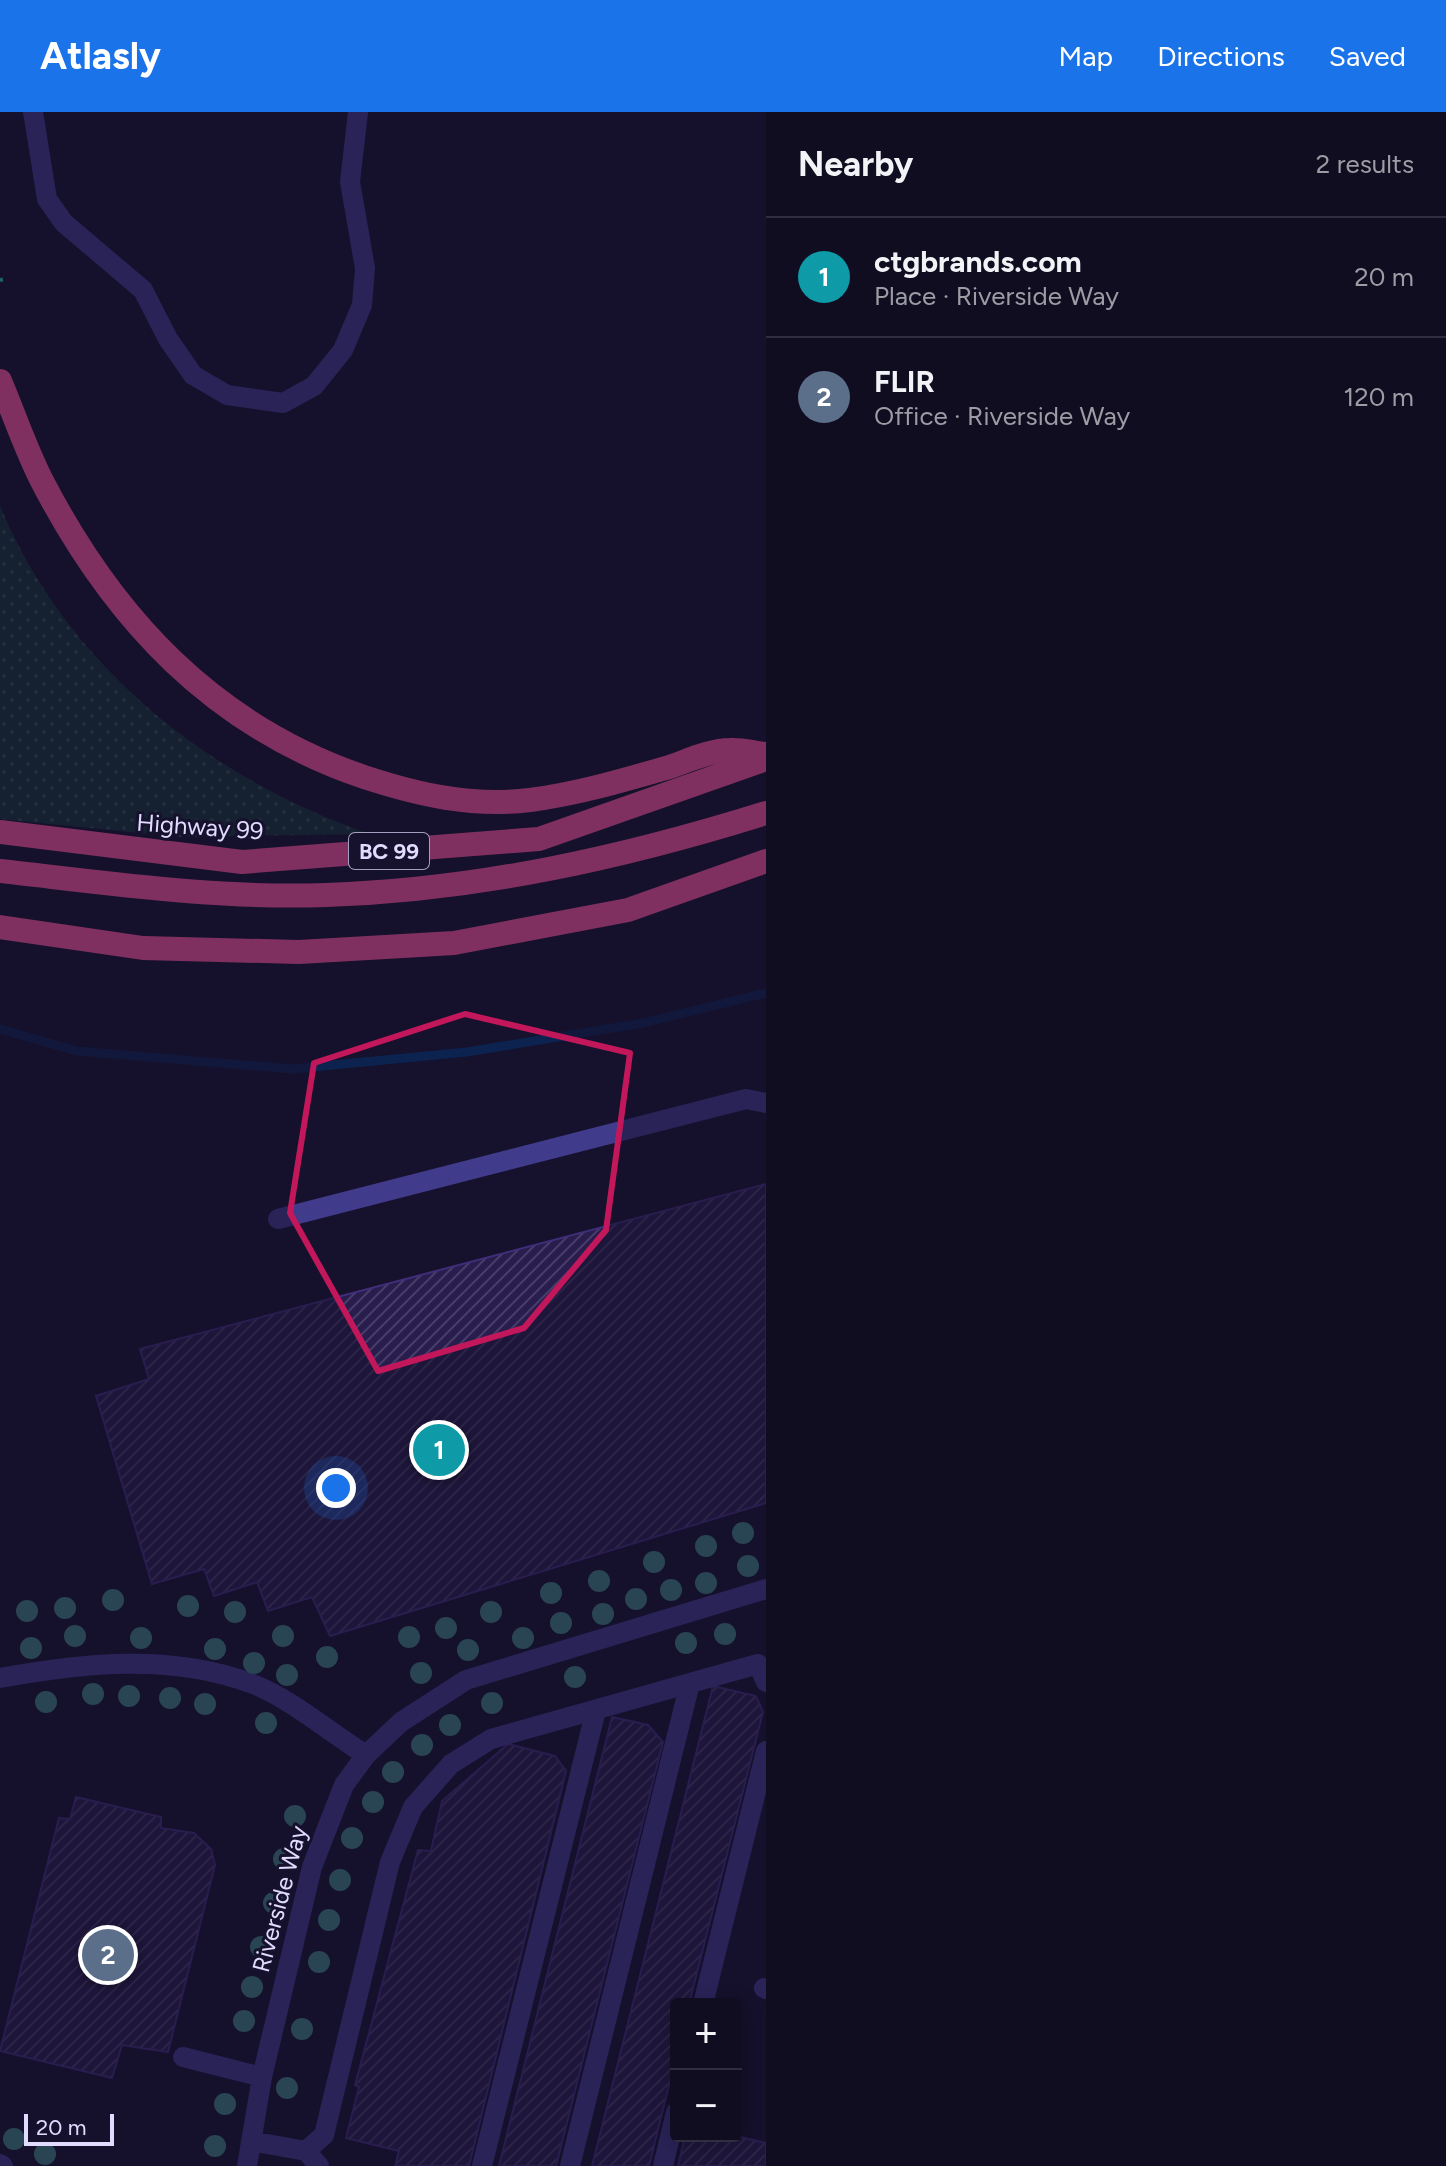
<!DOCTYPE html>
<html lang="en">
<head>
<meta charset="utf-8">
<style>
  :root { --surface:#100d21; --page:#1e1b2e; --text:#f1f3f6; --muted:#9c9ca5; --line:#302d3f; --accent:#1a73e8 }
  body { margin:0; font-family:Figtree,sans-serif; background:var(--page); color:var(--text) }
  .controls { position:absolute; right:24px; bottom:24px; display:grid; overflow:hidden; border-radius:8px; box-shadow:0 4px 20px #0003 }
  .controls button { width:72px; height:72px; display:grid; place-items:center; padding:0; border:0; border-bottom:2px solid var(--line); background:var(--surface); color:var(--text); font:40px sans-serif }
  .scale { position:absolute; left:24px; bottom:20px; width:90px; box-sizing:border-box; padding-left:8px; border:4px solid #e1dcff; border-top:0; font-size:22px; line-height:28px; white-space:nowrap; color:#e1dcff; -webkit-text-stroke:6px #16112c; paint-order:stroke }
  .you { position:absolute; left:336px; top:1376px; width:28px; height:28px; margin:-20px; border:6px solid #fff; border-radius:50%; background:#1a73e8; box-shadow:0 0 0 12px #1a73e833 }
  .badge { display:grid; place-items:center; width:52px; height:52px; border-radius:50%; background:var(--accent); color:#fff; font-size:26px; font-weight:700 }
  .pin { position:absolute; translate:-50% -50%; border:4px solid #fff; box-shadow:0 2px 8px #0006 }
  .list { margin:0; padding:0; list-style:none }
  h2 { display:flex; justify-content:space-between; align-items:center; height:104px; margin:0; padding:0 32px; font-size:34px }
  h2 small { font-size:26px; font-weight:400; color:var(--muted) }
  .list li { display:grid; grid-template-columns:52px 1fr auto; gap:24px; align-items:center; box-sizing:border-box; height:120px; padding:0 32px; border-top:2px solid var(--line) }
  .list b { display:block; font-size:30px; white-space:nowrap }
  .list p { margin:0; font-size:26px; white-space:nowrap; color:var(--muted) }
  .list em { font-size:26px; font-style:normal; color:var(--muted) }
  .map { position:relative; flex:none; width:766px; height:2054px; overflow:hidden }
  header { display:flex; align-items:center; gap:48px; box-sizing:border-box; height:112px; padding:0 40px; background:var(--accent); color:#fff }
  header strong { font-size:38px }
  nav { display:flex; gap:44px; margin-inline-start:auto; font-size:28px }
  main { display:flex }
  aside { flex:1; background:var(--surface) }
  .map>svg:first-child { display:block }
</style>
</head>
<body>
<header>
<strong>Atlasly</strong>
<nav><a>Map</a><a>Directions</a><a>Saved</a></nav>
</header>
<main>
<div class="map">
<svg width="766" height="2054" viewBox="0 0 766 2054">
  <defs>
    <pattern id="grass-dots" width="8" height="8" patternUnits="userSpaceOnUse" patternTransform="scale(2)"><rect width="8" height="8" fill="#143636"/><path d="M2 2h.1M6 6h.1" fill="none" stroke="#365254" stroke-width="1.8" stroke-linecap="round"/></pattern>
    <pattern id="building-hatch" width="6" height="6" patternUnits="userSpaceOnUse" patternTransform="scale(2)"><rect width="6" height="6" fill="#281d4d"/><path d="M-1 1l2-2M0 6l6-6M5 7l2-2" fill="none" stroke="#473d68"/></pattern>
  </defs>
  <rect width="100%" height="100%" fill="#16112c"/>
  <path fill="url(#grass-dots)" d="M0 394C67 555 209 666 370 722L180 725 0 707Z"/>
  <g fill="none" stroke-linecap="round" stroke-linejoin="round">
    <path stroke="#0c2350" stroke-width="9" d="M0 917 77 939 292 957 467 940 643 911 766 881"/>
  </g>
  <path fill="url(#building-hatch)" stroke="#402e7a" stroke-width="2" d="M766 1072V1391L330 1524 312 1485 268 1499 257 1470 214 1484 204 1457 152 1472 96 1284 149 1267 140 1237Z
    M713 1574 756 1584 763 1600 689 1892H676V1945L649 2054H592Z
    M612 1605 648 1613 663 1630 556 2054H499Z
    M508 1632 555 1644 566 1659 469 2054H395L399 2039 346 2026 359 1975 355 1973 418 1738 431 1739 442 1689Z
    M76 1685 161 1705V1716L194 1721 211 1737 215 1753 168 1940 122 1933 112 1966 0 1939 59 1706 70 1707Z
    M685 2024H736L766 2031V2054H678Z"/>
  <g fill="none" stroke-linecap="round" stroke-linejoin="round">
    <path stroke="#2fc0bc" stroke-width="5" stroke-dasharray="4 6" stroke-linecap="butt" d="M0 166 1 170"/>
    <path stroke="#413b8c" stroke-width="20" d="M33 0 47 87 64 111 143 178 168 227 193 263 227 283 283 291 314 274 343 238 362 193 365 156 350 70 358 0
      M278 1107 746 987 766 991
      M0 1566C83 1551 171 1541 253 1572 293 1588 329 1620 366 1643
      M764 1876 766 1877
      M703 1892 766 1639
      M183 1945 262 1965
      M251 2029 306 2039 319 2054
      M306 2039 324 2023 390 1750 413 1695 451 1652 491 1627 758 1552 766 1570
      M0 2052 3 2054
      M247 2054 262 1965 312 1755 344 1673 366 1643 401 1610 466 1568 766 1477
      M482 2054 596 1598
      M570 2054 690 1571
      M663 2054 676 2000"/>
    <path stroke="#ff57a2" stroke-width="24" d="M0 269C14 302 26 338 42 369 114 508 214 614 364 665 419 683 472 695 530 688 576 682 621 669 666 656 685 650 710 638 730 638 742 637 754 641 766 642
      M0 720 242 750 539 727 766 647
      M0 759C108 771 218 787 326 783 477 778 622 746 766 701
      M0 815 143 836 299 840 454 831 628 798 766 749"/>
  </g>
  <g fill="#418481">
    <circle cx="743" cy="1421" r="11"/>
    <circle cx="706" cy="1434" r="11"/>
    <circle cx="654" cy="1450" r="11"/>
    <circle cx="748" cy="1454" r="11"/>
    <circle cx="599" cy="1469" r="11"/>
    <circle cx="706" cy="1471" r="11"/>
    <circle cx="671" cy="1478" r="11"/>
    <circle cx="551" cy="1481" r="11"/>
    <circle cx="636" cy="1487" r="11"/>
    <circle cx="113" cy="1488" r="11"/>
    <circle cx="188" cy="1494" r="11"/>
    <circle cx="65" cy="1496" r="11"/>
    <circle cx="27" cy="1499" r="11"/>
    <circle cx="235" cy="1500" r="11"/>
    <circle cx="491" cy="1500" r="11"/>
    <circle cx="603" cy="1502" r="11"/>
    <circle cx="561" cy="1511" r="11"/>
    <circle cx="446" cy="1516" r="11"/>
    <circle cx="725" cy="1522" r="11"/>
    <circle cx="75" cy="1524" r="11"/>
    <circle cx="283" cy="1524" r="11"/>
    <circle cx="409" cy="1525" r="11"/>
    <circle cx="141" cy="1526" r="11"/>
    <circle cx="523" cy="1526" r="11"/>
    <circle cx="686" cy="1531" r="11"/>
    <circle cx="31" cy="1536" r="11"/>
    <circle cx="215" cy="1537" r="11"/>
    <circle cx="468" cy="1538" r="11"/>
    <circle cx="327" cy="1545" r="11"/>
    <circle cx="254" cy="1551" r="11"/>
    <circle cx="421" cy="1561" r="11"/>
    <circle cx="287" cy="1563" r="11"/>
    <circle cx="575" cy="1565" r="11"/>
    <circle cx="93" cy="1582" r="11"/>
    <circle cx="129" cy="1584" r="11"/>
    <circle cx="170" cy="1586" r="11"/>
    <circle cx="46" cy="1590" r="11"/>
    <circle cx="492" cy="1591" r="11"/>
    <circle cx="205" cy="1592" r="11"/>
    <circle cx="266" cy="1611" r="11"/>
    <circle cx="450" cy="1613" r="11"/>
    <circle cx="422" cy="1633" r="11"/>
    <circle cx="393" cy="1660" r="11"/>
    <circle cx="373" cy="1690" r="11"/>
    <circle cx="295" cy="1704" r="11"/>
    <circle cx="352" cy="1726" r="11"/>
    <circle cx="284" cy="1747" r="11"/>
    <circle cx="340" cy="1768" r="11"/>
    <circle cx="274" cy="1791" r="11"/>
    <circle cx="329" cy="1808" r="11"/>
    <circle cx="261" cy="1835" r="11"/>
    <circle cx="319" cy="1850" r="11"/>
    <circle cx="252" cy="1875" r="11"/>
    <circle cx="244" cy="1909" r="11"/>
    <circle cx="302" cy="1917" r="11"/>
    <circle cx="287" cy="1976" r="11"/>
    <circle cx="225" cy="1992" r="11"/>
    <circle cx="14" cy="2027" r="11"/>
    <circle cx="215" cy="2034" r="11"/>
    <circle cx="45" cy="2042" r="11"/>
  </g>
  <path d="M0 0H766V2054H0ZM465 902 630 941 606 1118 524 1216 378 1259 290 1101 314 951Z" fill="#16112c" fill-opacity=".55" fill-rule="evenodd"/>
  <path fill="none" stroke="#c2185b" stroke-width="6" stroke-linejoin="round" d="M465 902 630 941 606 1118 524 1216 378 1259 290 1101 314 951Z"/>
  <g text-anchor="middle" stroke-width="6" stroke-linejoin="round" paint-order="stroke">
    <rect fill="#16112c" stroke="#a49fc0" stroke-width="2" x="349" y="721" width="80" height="36" rx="6"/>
    <g font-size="22" font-weight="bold" fill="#e1dcff">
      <text x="389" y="747">BC 99</text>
    </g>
    <g font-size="24" fill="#e1dcff" stroke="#16112c">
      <text transform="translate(200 715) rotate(4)" y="8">Highway 99</text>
      <text transform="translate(280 1787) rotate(-75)" y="8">Riverside Way</text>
    </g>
  </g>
</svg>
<div class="controls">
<button>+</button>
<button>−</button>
</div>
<div class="scale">20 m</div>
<div class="you"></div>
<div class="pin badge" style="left:439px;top:1338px;background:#0f9aa8">1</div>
<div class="pin badge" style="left:108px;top:1843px;background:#5c6f8a">2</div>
</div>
<aside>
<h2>Nearby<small>2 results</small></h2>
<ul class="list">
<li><span class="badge" style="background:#0f9aa8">1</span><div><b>ctgbrands.com</b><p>Place · Riverside Way</p></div><em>20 m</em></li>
<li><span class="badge" style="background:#5c6f8a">2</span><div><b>FLIR</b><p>Office · Riverside Way</p></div><em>120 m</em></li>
</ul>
</aside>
</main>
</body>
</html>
